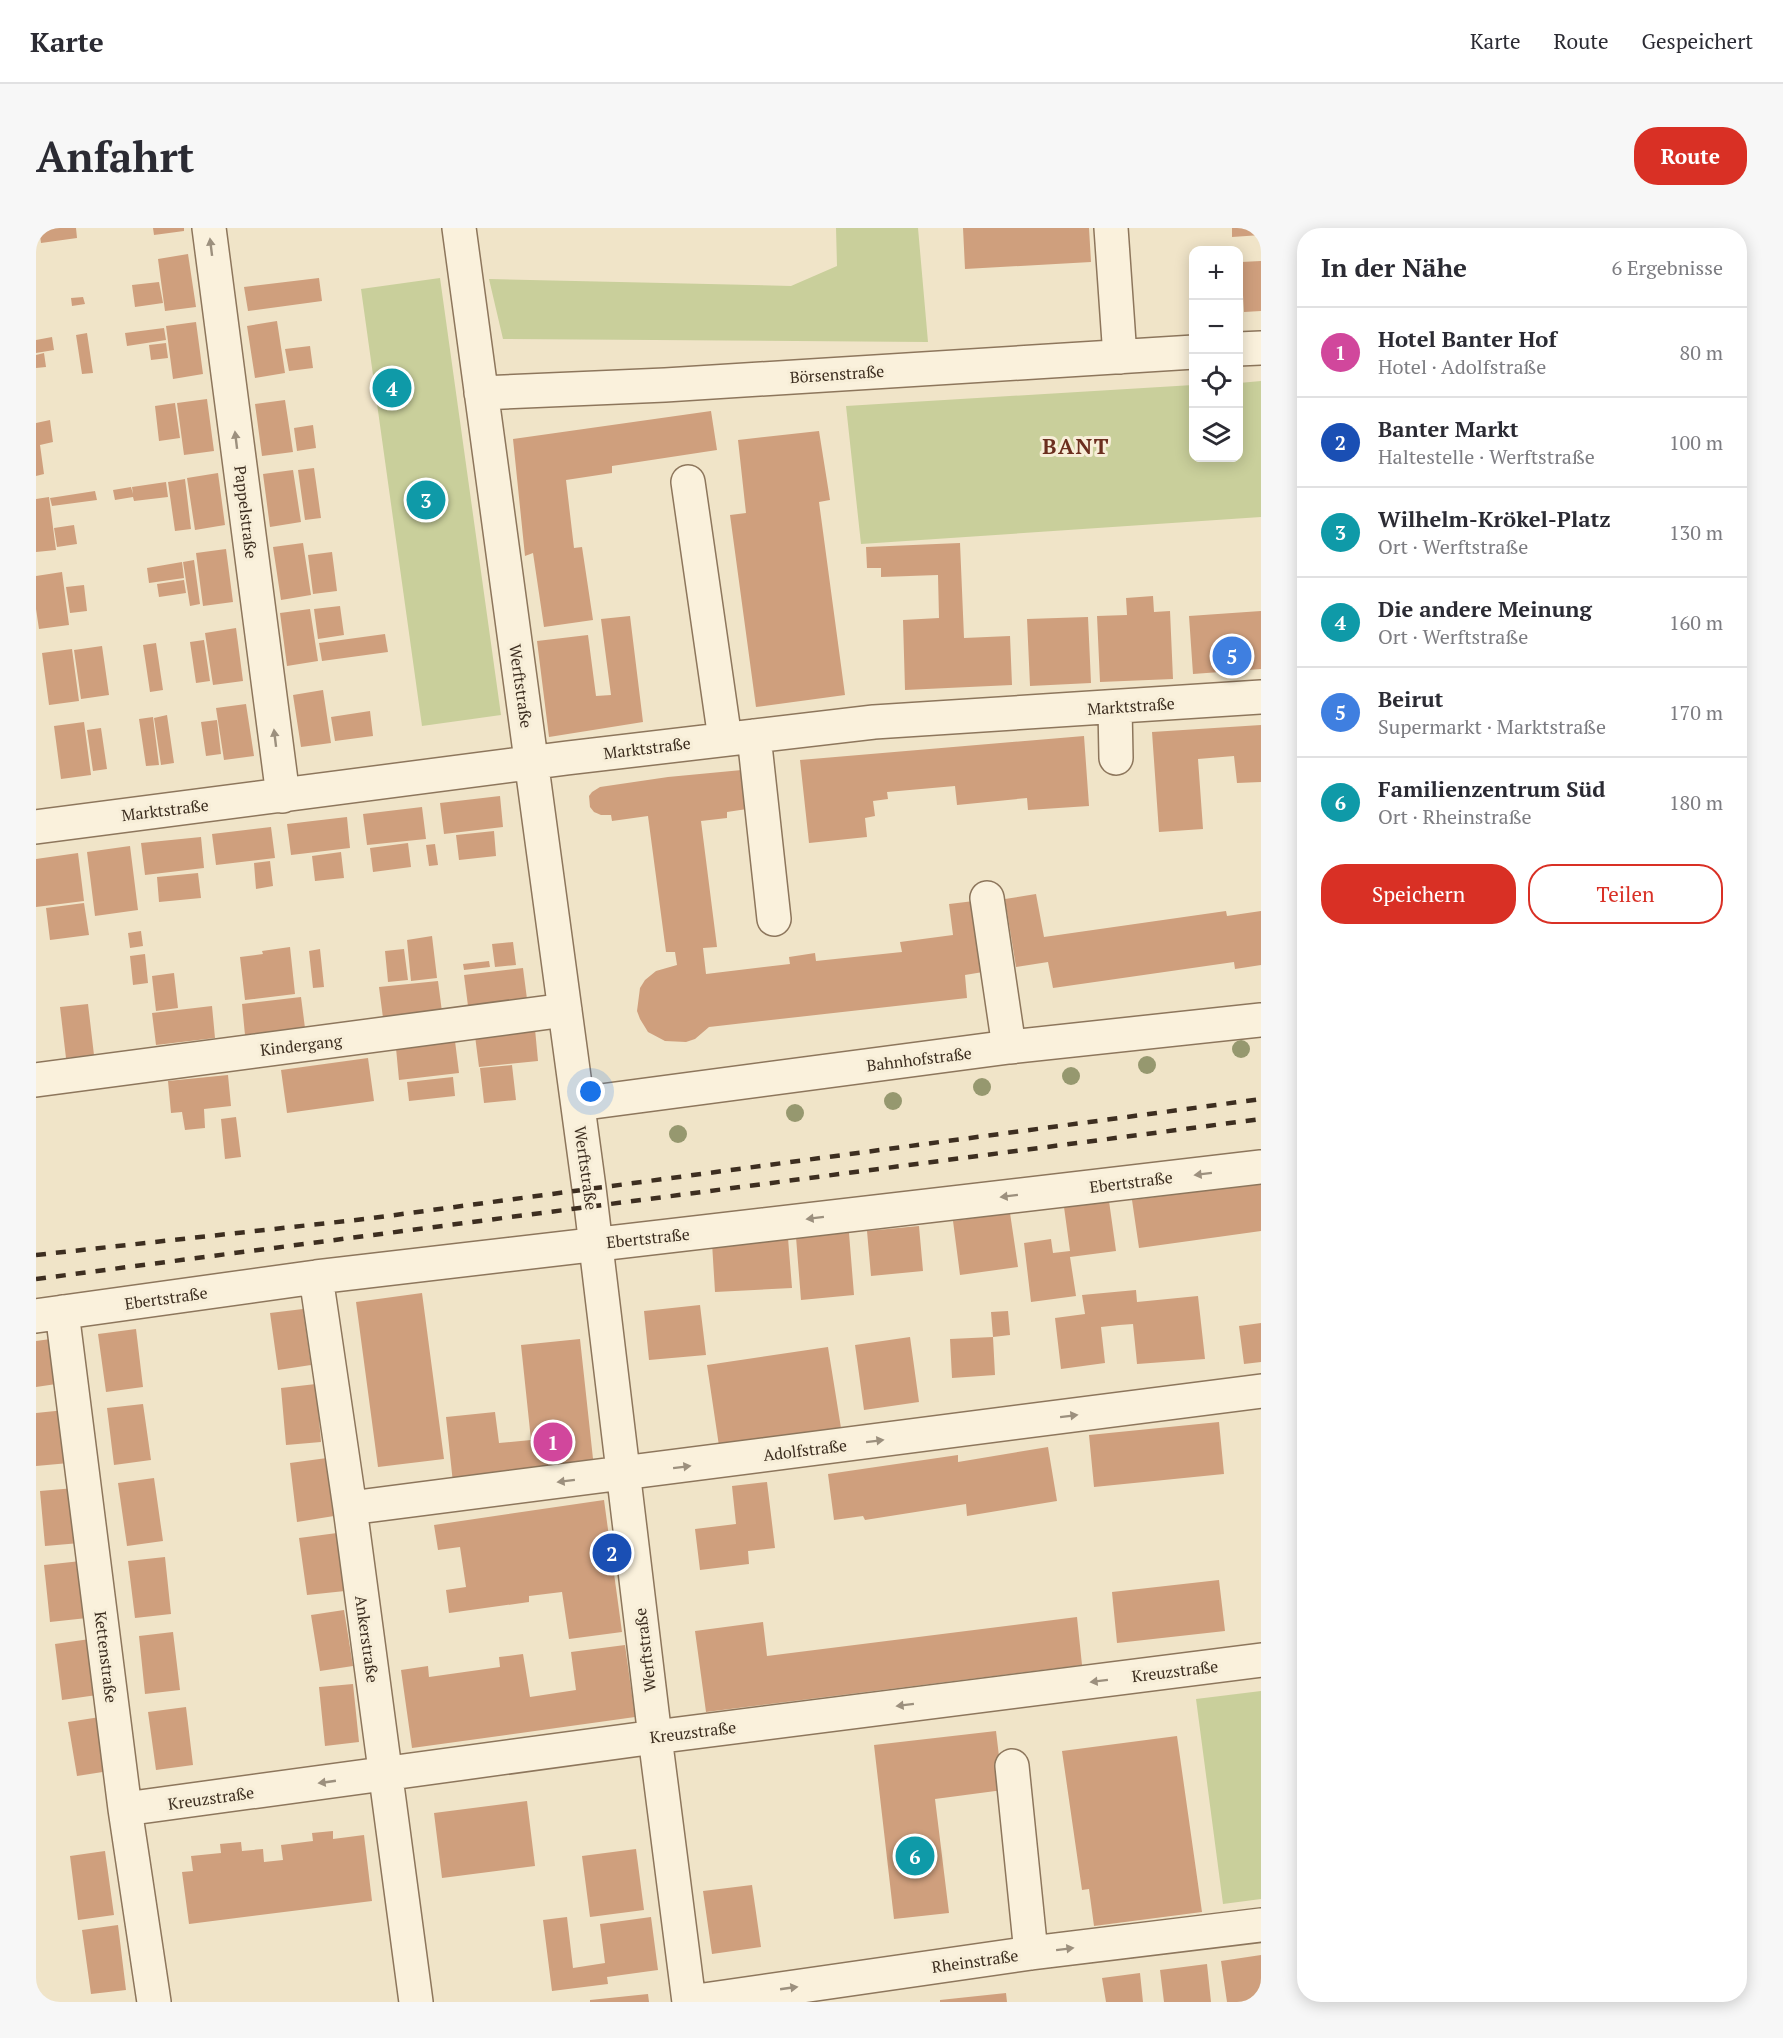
<!DOCTYPE html>
<html lang="de">
<head>
<meta charset="utf-8">
<style>
  :root { --surface:#fff; --page:#f7f7f7; --text:#2b2b33; --muted:#7c7c81; --line:#e1e1e2; --accent:#d93025 }
  body { margin:0; font-family:"PT Serif",serif; background:var(--page); color:var(--text) }
  .controls { position:absolute; right:18px; top:18px; display:grid; overflow:hidden; border-radius:12px; box-shadow:0 3px 15px #0003 }
  .controls button { width:54px; height:54px; display:grid; place-items:center; padding:0; border:0; border-bottom:2px solid var(--line); background:var(--surface); color:var(--text); font:30px sans-serif }
  .you { position:absolute; left:555px; top:864px; width:21px; height:21px; margin:-15px; border:4px solid #fff; border-radius:50%; background:#1a73e8; box-shadow:0 0 0 9px #1a73e833 }
  .badge { display:grid; place-items:center; width:39px; height:39px; border-radius:50%; background:var(--accent); color:#fff; font-size:20px; font-weight:700 }
  .pin { position:absolute; translate:-50% -50%; border:3px solid #fff; box-shadow:0 2px 6px #0006 }
  .list { margin:0; padding:0; list-style:none }
  h2 { display:flex; justify-content:space-between; align-items:center; height:78px; margin:0; padding:0 24px; font-size:26px }
  h2 small { font-size:20px; font-weight:400; color:var(--muted) }
  .list li { display:grid; grid-template-columns:39px 1fr auto; gap:18px; align-items:center; box-sizing:border-box; height:90px; padding:0 24px; border-top:2px solid var(--line) }
  .list b { display:block; font-size:22px; white-space:nowrap }
  .list p { margin:0; font-size:20px; white-space:nowrap; color:var(--muted) }
  .list em { font-size:20px; font-style:normal; color:var(--muted) }
  .actions { display:flex; gap:12px; padding:18px 24px }
  .actions a { flex:1; padding:14px 0; border:2px solid var(--accent); border-radius:24px; text-align:center; font-size:21px; color:var(--accent) }
  .actions .main { background:var(--accent); color:#fff }
  .icon { flex:none; width:33px; height:33px; fill:none; stroke:currentColor; stroke-width:2; stroke-linecap:round; stroke-linejoin:round }
  .map { position:relative; flex:none; width:1225px; height:1774px; overflow:hidden; border-radius:24px }
  header { display:flex; align-items:center; gap:36px; box-sizing:border-box; height:84px; padding:0 30px; background:var(--surface); border-bottom:2px solid var(--line) }
  header strong { font-size:28px }
  nav { display:flex; gap:33px; margin-inline-start:auto; font-size:21px }
  .intro { display:flex; align-items:center; justify-content:space-between; box-sizing:border-box; height:144px; padding:0 36px }
  h1 { margin:0; font-size:42px }
  .button { padding:15px 27px; border-radius:24px; background:var(--accent); color:#fff; font-size:21px; font-weight:700 }
  main { display:flex; gap:36px; padding:0 36px }
  aside { flex:1; background:var(--surface); border-radius:24px; box-shadow:0 3px 15px #0003 }
  .map>svg:first-child { display:block }
</style>
</head>
<body>
<header>
<strong>Karte</strong>
<nav><a>Karte</a><a>Route</a><a>Gespeichert</a></nav>
</header>
<div class="intro"><h1>Anfahrt</h1><a class="button">Route</a></div>
<main>
<div class="map">
<svg width="1225" height="1774" viewBox="0 0 1225 1774">
  <rect width="100%" height="100%" fill="#f0e4c8"/>
  <path fill="#c9cf9b" d="M800 0H882L892 114 467 111 453 51 755 58 801 38Z
    M404 50 465 487 386 498 325 61Z
    M1225 153V289L825 316 810 178 1157 157 1158 230H1202L1203 155Z
    M1225 1463V1671L1187 1676 1160 1471Z"/>
  <path fill="#cf9f7d" d="M3 0H40L41 10 5 15Z
    M117 0H148V3L118 7Z
    M927 0H1053L1055 34 929 41Z
    M1196 0H1225V7L1196 9Z
    M152 26 160 79 129 83 122 31Z
    M1225 33V83L1208 84 1205 34Z
    M283 50 286 73 212 83 208 59Z
    M123 54 127 75 99 79 96 57Z
    M47 69 49 76 36 78 35 70Z
    M241 93 249 145 219 150 211 98Z
    M160 94 167 146 137 151 130 98Z
    M128 100 130 112 91 118 89 105Z
    M51 105 57 145 46 146 40 107Z
    M16 109 18 122 0 125V112Z
    M130 115 132 130 115 132 113 117Z
    M274 118 277 140 253 143 249 121Z
    M8 125 10 139 0 140V127Z
    M171 171 178 223 148 227 141 175Z
    M249 172 257 224 226 228 219 176Z
    M139 175 144 210 123 213 119 178Z
    M675 183 681 222 576 238V245L530 252 538 320 546 319 557 392 508 399 497 325 489 328 477 211Z
    M14 192 17 214 4 217 8 246 0 248V195Z
    M277 197 280 220 261 223 258 200Z
    M783 203 794 272 783 274 809 467 720 479 694 287 710 285 702 212Z
    M278 240 285 290 269 292 262 242Z
    M257 242 265 294 234 299 227 246Z
    M182 245 189 297 159 302 151 250Z
    M149 251 155 301 139 303 132 254Z
    M130 254 132 269 98 273 97 269 79 272 77 262 95 259 97 266 96 259Z
    M59 263 61 272 16 278 14 270Z
    M13 269 20 322 0 324V271Z
    M38 297 41 316 21 319 18 300Z
    M267 315 275 367 245 372 237 319Z
    M924 315 928 410 974 408 976 457 869 462 867 392 903 390 902 347 845 349V340H831L830 319Z
    M190 321 197 374 167 378 160 325Z
    M296 324 301 363 277 366 272 327Z
    M158 332 164 376 154 378 147 334Z
    M146 334 148 350 113 355 111 340Z
    M26 344 33 397 3 401 0 381V348Z
    M148 352 150 365 123 369 121 356Z
    M48 357 51 383 34 385 30 359Z
    M1117 368 1118 384 1134 383 1137 451 1064 454 1061 388 1091 387 1090 370Z
    M304 378 308 407 282 411 278 381Z
    M274 381 282 433 251 438 244 385Z
    M1225 383V441L1157 446 1153 388Z
    M594 388 607 494 513 509 501 413 552 407 560 468 575 467 565 391Z
    M1052 389 1055 455 994 458 991 391Z
    M200 400 207 453 177 457 169 405Z
    M349 406 352 424 286 433 283 415Z
    M168 412 174 453 160 455 154 414Z
    M120 415 127 462 114 464 107 417Z
    M66 418 73 467 45 471 38 422Z
    M36 421 43 473 13 477 6 425Z
    M287 462 295 515 265 519 257 467Z
    M210 476 218 528 188 532 180 480Z
    M334 483 337 508 299 513 295 489Z
    M131 487 138 535 125 537 118 490Z
    M117 489 123 537 110 538 103 491Z
    M181 492 185 526 170 528 165 494Z
    M48 494 55 547 25 551 18 498Z
    M1225 497V554L1201 555 1198 528 1162 531 1167 601 1123 604 1116 504Z
    M65 500 71 541 57 543 51 502Z
    M1048 508 1053 578 992 582 991 570 921 577 919 558 851 564 852 571 837 573 839 588 829 590 831 609 773 615 764 532Z
    M706 542 711 581 691 584V590L665 593 681 719 667 720 670 746 754 736 753 729 779 725 780 733 866 724 864 714 917 707 913 676 938 673 947 744 929 747 931 770 673 799 659 811 650 814 629 813 612 804 604 791 601 783 604 760 609 752 620 743 641 737 639 724H630L612 588 576 593 575 587H565L558 584 554 579 553 568 556 564 564 559 632 549Z
    M464 568 467 599 408 606 404 575Z
    M386 579 390 611 331 617 327 586Z
    M311 589 314 620 255 627 251 596Z
    M235 599 239 630 180 637 176 606Z
    M458 603 460 628 423 632 420 607Z
    M165 609 168 640 109 647 105 615Z
    M372 615 375 639 337 644 334 620Z
    M399 616 402 637 393 638 390 617Z
    M94 618 102 682 59 688 51 624Z
    M305 624 308 650 279 653 276 628Z
    M42 625 48 673 0 679V631Z
    M234 633 237 658 220 661 218 635Z
    M162 645 165 670 123 674 121 649Z
    M1000 666 1008 709 1190 683 1191 688 1225 683V737L1199 741 1198 734 1017 760 1012 734 980 739 969 671Z
    M48 675 53 707 14 712 10 680Z
    M105 703 107 718 94 720 92 705Z
    M396 708 401 750 375 753 371 712Z
    M477 714 480 737 459 739 456 716Z
    M254 719 259 766 209 772 204 729 227 726 226 723Z
    M284 721 288 759 277 760 273 723Z
    M368 721 372 752 352 754 349 723Z
    M109 726 112 755 97 757 94 728Z
    M453 733 454 739 428 742 427 736Z
    M487 740 491 771 432 778 428 747Z
    M138 745 142 780 120 783 116 748Z
    M402 753 406 784 347 790 343 759Z
    M265 769 269 800 209 807 206 776Z
    M52 776 58 827 30 830 24 779Z
    M176 778 179 810 120 817 116 785Z
    M499 801 502 833 443 839 439 808Z
    M419 813 423 845 363 852 360 820Z
    M332 830 338 873 251 885 245 842Z
    M476 837 480 872 448 875 444 840Z
    M192 847 195 878 168 881 169 900 149 902 146 884 135 885 132 853Z
    M417 849 419 868 373 873 371 854Z
    M200 889 205 929 189 931 185 891Z
    M1225 955V1003L1103 1020 1096 972Z
    M1073 973 1080 1023 1034 1029 1040 1068 995 1074 988 1015 1015 1011 1017 1025 1034 1023 1028 979Z
    M974 985 982 1039 924 1047 917 993Z
    M883 998 887 1043 835 1048 831 1003Z
    M813 1005 818 1067 765 1072 760 1009Z
    M752 1010 756 1060 679 1064 676 1015Z
    M1100 1062 1101 1074 1162 1068 1169 1131 1101 1136 1097 1096 1083 1097 1065 1099 1069 1135 1025 1141 1019 1090 1049 1086 1046 1067Z
    M386 1065 408 1231 342 1239 320 1074Z
    M664 1077 670 1127 613 1132 608 1083Z
    M267 1081 275 1137 242 1142 234 1085Z
    M972 1083 974 1107 957 1109 955 1084Z
    M1225 1095V1134L1208 1136 1203 1098Z
    M100 1101 107 1159 70 1164 62 1106Z
    M874 1109 883 1174 828 1182 819 1117Z
    M957 1109 959 1147 916 1150 914 1111Z
    M22 1110 27 1155 0 1159V1113Z
    M544 1111 558 1240 417 1255 410 1189 459 1184 463 1215 495 1212 485 1117Z
    M792 1119 805 1200 683 1218 671 1137Z
    M280 1156 285 1214 250 1217 245 1160Z
    M107 1176 115 1232 78 1237 71 1180Z
    M29 1182 33 1235 0 1238V1185Z
    M1183 1194 1188 1246 1058 1259 1053 1207Z
    M1012 1219 1021 1273 931 1288 930 1276 829 1292 827 1288 798 1292 792 1246 922 1227V1234Z
    M291 1230 298 1288 261 1294 254 1235Z
    M118 1250 127 1313 91 1318 82 1255Z
    M731 1254 739 1320 712 1323 713 1336 664 1342 659 1301 700 1296 696 1258Z
    M39 1260 44 1315 9 1318 4 1263Z
    M568 1272 586 1404 533 1411 526 1364 493 1368V1374L413 1385 410 1362 430 1359 424 1319 402 1322 398 1297Z
    M301 1305 309 1363 271 1367 263 1310Z
    M129 1329 135 1386 99 1390 92 1333Z
    M45 1333 51 1390 14 1394 8 1337Z
    M1183 1352 1189 1403 1081 1415 1076 1364Z
    M308 1382 317 1438 284 1443 275 1387Z
    M1041 1389 1046 1437 670 1484 659 1403 727 1394 731 1428Z
    M137 1404 144 1462 109 1466 103 1408Z
    M54 1411 61 1467 26 1472 19 1416Z
    M589 1417 599 1489 376 1520 365 1442 392 1438 393 1449 464 1439 463 1429 487 1426 494 1469 540 1462 535 1424Z
    M317 1456 323 1514 289 1518 283 1459Z
    M150 1479 157 1537 120 1542 112 1484Z
    M64 1489 73 1543 41 1548 32 1494Z
    M960 1503 967 1562 899 1571 913 1685 858 1691 838 1517Z
    M1141 1508 1166 1684 1058 1698 1053 1661 1046 1662 1026 1523Z
    M491 1573 499 1638 406 1650 398 1585Z
    M297 1603V1611L328 1607 336 1673 153 1696 146 1644 157 1643 155 1628 185 1625 184 1616 205 1614 206 1623 227 1621 228 1634 247 1632 245 1617 277 1613 276 1605Z
    M600 1621 608 1682 554 1689 546 1628Z
    M69 1623 78 1687 42 1692 34 1628Z
    M716 1657 725 1719 676 1726 667 1663Z
    M531 1689 537 1740 569 1735 564 1696 615 1689 622 1742 571 1749 572 1756 516 1763 507 1692Z
    M82 1697 90 1762 55 1766 46 1702Z
    M1225 1727V1774H1191L1185 1733Z
    M1171 1736 1175 1774H1128L1124 1742Z
    M1104 1745 1107 1774H1070L1066 1750Z
    M970 1765 971 1774H904V1772Z
    M612 1766 613 1774H554V1772Z"/>
  <g fill="none" stroke-linecap="round" stroke-linejoin="round">
    <g stroke="#8d765c" stroke-width="36">
      <path id="minor" d="M173 0 247 568
        M423 0 553 960 619 1509 653 1774
        M1075 0 1084 129
        M1202 121 1225 120
        M445 165 629 157 1158 124
        M652 254 689 511
        M1079 479 1080 530
        M718 508 738 691
        M0 599 531 530 838 494 1225 469
        M951 670 973 819
        M0 852 529 782
        M542 876 973 819 1225 792
        M280 1049 314 1280 380 1774
        M26 1084 89 1581 118 1774
        M0 1088 280 1049 1225 939
        M314 1280 1225 1163
        M976 1538 995 1725
        M89 1581 619 1509 1225 1432
        M654 1774 995 1725 1225 1697"/>
    </g>
    <use href="#minor" stroke="#faf1dc" stroke-width="33"/>
    <path stroke="#3d2e20" stroke-width="4.5" stroke-dasharray="10 10" stroke-linecap="butt" d="M0 1027 329 991 1225 871
      M0 1051 1225 891"/>
  </g>
  <g fill="#96986f">
    <circle cx="1205" cy="821" r="9"/>
    <circle cx="1111" cy="837" r="9"/>
    <circle cx="1035" cy="848" r="9"/>
    <circle cx="946" cy="859" r="9"/>
    <circle cx="857" cy="873" r="9"/>
    <circle cx="759" cy="885" r="9"/>
    <circle cx="642" cy="906" r="9"/>
  </g>
  <defs><path id="oneway-solid" d="M-6-.8H1V-3.2L6.5 0L1 3.2V.8H-6Z" transform="scale(1.5)"/></defs>
  <g fill="#9c907e">
    <use href="#oneway-solid" transform="translate(175 19) rotate(-97)"/>
    <use href="#oneway-solid" transform="translate(200 212) rotate(-97)"/>
    <use href="#oneway-solid" transform="translate(239 510) rotate(-97)"/>
    <use href="#oneway-solid" transform="translate(1167 946) rotate(173)"/>
    <use href="#oneway-solid" transform="translate(973 968) rotate(173)"/>
    <use href="#oneway-solid" transform="translate(779 990) rotate(173)"/>
    <use href="#oneway-solid" transform="translate(1033 1188) rotate(-7)"/>
    <use href="#oneway-solid" transform="translate(839 1213) rotate(-7)"/>
    <use href="#oneway-solid" transform="translate(646 1239) rotate(-7)"/>
    <use href="#oneway-solid" transform="translate(530 1253) rotate(173)"/>
    <use href="#oneway-solid" transform="translate(1063 1453) rotate(173)"/>
    <use href="#oneway-solid" transform="translate(869 1477) rotate(173)"/>
    <use href="#oneway-solid" transform="translate(291 1554) rotate(172)"/>
    <use href="#oneway-solid" transform="translate(1029 1721) rotate(-7)"/>
    <use href="#oneway-solid" transform="translate(753 1760) rotate(-8)"/>
  </g>
  <g text-anchor="middle" stroke-width="6" stroke-linejoin="round" paint-order="stroke">
    <g font-size="16" fill="#3d2e20" stroke="#f7eed8">
      <text transform="translate(801 146) rotate(-4)" y="6">Börsenstraße</text>
      <text transform="translate(210 284) rotate(83)" y="6">Pappelstraße</text>
      <text transform="translate(485 458) rotate(82)" y="6">Werftstraße</text>
      <text transform="translate(1095 478) rotate(-4)" y="6">Marktstraße</text>
      <text transform="translate(611 520) rotate(-7)" y="6">Marktstraße</text>
      <text transform="translate(129 582) rotate(-7)" y="6">Marktstraße</text>
      <text transform="translate(265 817) rotate(-7)" y="6">Kindergang</text>
      <text transform="translate(883 831) rotate(-7)" y="6">Bahnhofstraße</text>
      <text transform="translate(550 940) rotate(82)" y="6">Werftstraße</text>
      <text transform="translate(1095 954) rotate(-7)" y="6">Ebertstraße</text>
      <text transform="translate(612 1010) rotate(-6)" y="6">Ebertstraße</text>
      <text transform="translate(130 1070) rotate(-8)" y="6">Ebertstraße</text>
      <text transform="translate(769 1222) rotate(-7)" y="6">Adolfstraße</text>
      <text transform="translate(331 1411) rotate(82)" y="6">Ankerstraße</text>
      <text transform="translate(609 1422) rotate(-97)" y="6">Werftstraße</text>
      <text transform="translate(70 1429) rotate(83)" y="6">Kettenstraße</text>
      <text transform="translate(1139 1443) rotate(-7)" y="6">Kreuzstraße</text>
      <text transform="translate(657 1504) rotate(-7)" y="6">Kreuzstraße</text>
      <text transform="translate(175 1570) rotate(-8)" y="6">Kreuzstraße</text>
      <text transform="translate(939 1733) rotate(-8)" y="6">Rheinstraße</text>
    </g>
    <g font-size="22" font-weight="bold" letter-spacing="1.5" fill="#6b2e1e" stroke="#f7eed8">
      <text x="1040" y="226">BANT</text>
    </g>
  </g>
</svg>
<div class="controls">
<button>+</button>
<button>−</button>
<button><svg class="icon" aria-label="locate" viewBox="0 0 24 24"><circle cx="12" cy="12" r="6"/><path d="M12 2v4M12 18v4M2 12h4M18 12h4"/></svg></button>
<button><svg class="icon" aria-label="layers" viewBox="0 0 24 24"><path d="M12 4l9 5-9 5-9-5zM3 14l9 5 9-5"/></svg></button>
</div>
<div class="you"></div>
<div class="pin badge" style="left:517px;top:1214px;background:#d1479c">1</div>
<div class="pin badge" style="left:576px;top:1325px;background:#1a4fb4">2</div>
<div class="pin badge" style="left:390px;top:272px;background:#0f9aa8">3</div>
<div class="pin badge" style="left:356px;top:160px;background:#0f9aa8">4</div>
<div class="pin badge" style="left:1196px;top:428px;background:#3f7fe0">5</div>
<div class="pin badge" style="left:879px;top:1628px;background:#0f9aa8">6</div>
</div>
<aside>
<h2>In der Nähe<small>6 Ergebnisse</small></h2>
<ul class="list">
<li><span class="badge" style="background:#d1479c">1</span><div><b>Hotel Banter Hof</b><p>Hotel · Adolfstraße</p></div><em>80 m</em></li>
<li><span class="badge" style="background:#1a4fb4">2</span><div><b>Banter Markt</b><p>Haltestelle · Werftstraße</p></div><em>100 m</em></li>
<li><span class="badge" style="background:#0f9aa8">3</span><div><b>Wilhelm-Krökel-Platz</b><p>Ort · Werftstraße</p></div><em>130 m</em></li>
<li><span class="badge" style="background:#0f9aa8">4</span><div><b>Die andere Meinung</b><p>Ort · Werftstraße</p></div><em>160 m</em></li>
<li><span class="badge" style="background:#3f7fe0">5</span><div><b>Beirut</b><p>Supermarkt · Marktstraße</p></div><em>170 m</em></li>
<li><span class="badge" style="background:#0f9aa8">6</span><div><b>Familienzentrum Süd</b><p>Ort · Rheinstraße</p></div><em>180 m</em></li>
</ul>
<div class="actions"><a class="main">Speichern</a><a>Teilen</a></div>
</aside>
</main>
</body>
</html>
